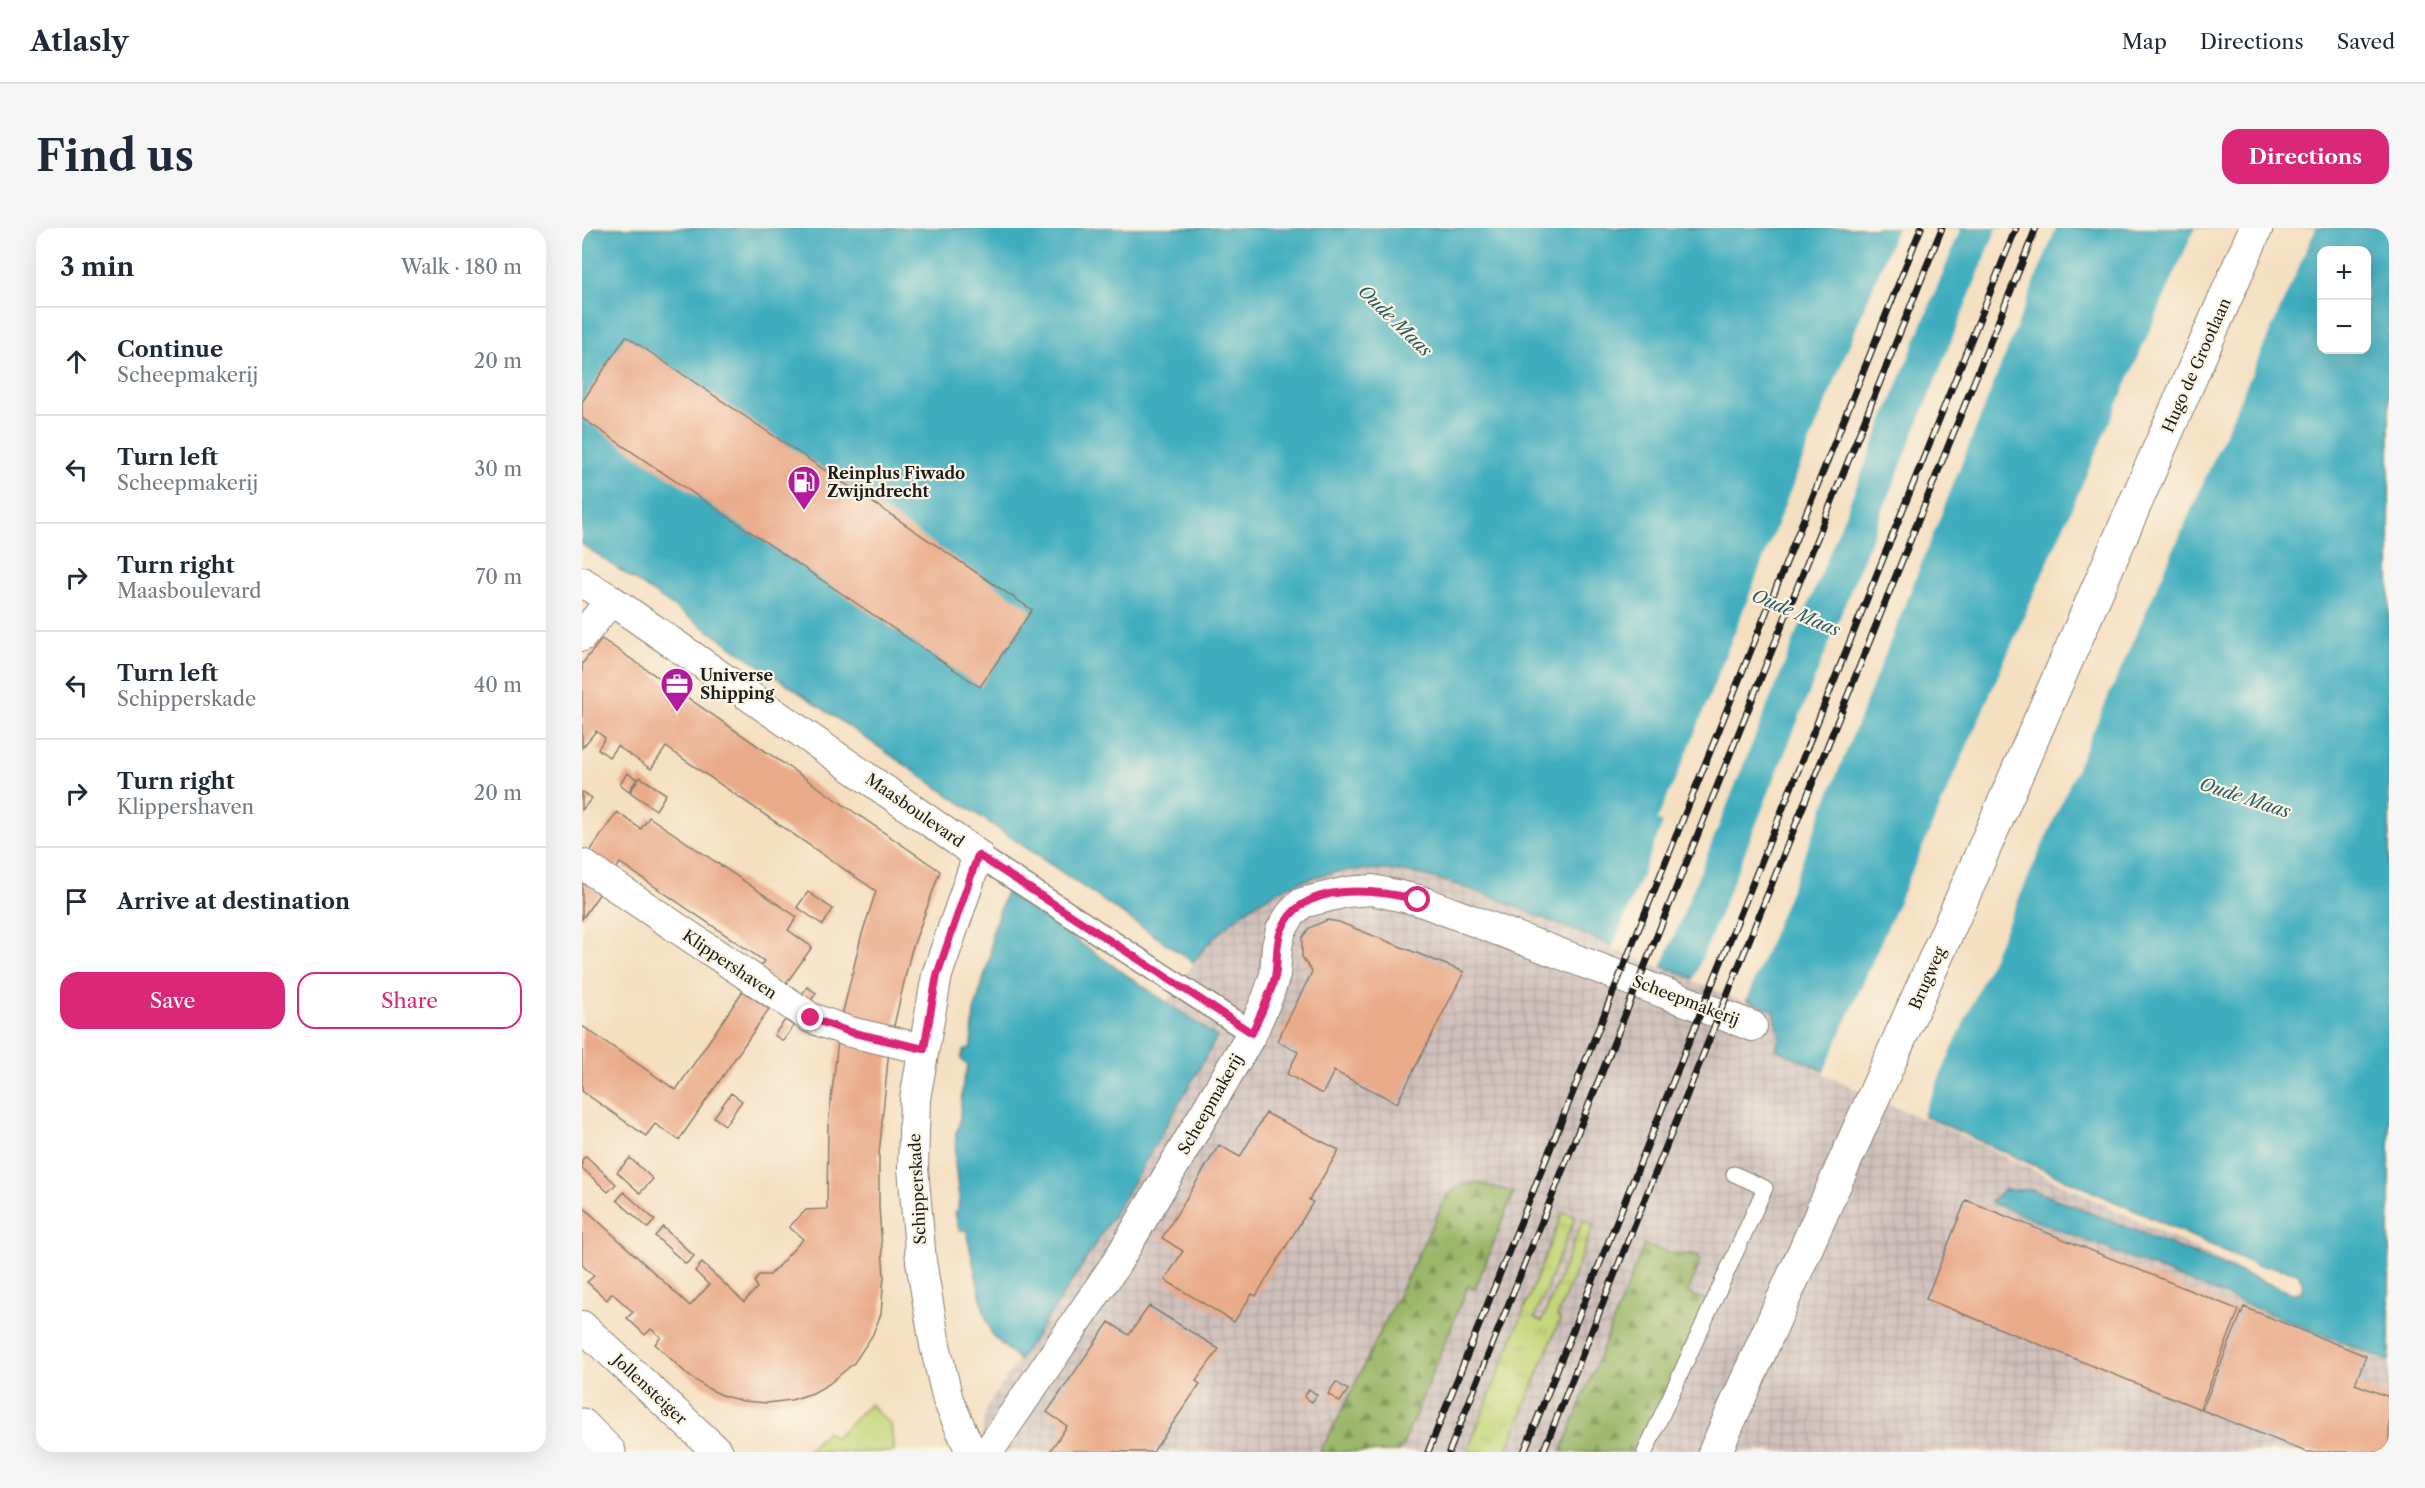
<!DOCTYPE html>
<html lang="en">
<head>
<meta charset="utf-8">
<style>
  :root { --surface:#fff; --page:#f6f6f7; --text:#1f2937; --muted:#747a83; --line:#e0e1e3; --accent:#db2777 }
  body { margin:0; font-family:"Libre Caslon Text",serif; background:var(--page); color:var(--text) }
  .controls { position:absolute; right:18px; top:18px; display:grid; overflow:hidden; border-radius:12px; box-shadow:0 6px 24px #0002 }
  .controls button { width:54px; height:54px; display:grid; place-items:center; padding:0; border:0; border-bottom:2px solid var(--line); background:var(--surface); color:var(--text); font:30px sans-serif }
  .stop { position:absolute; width:18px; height:18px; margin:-14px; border:4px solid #db2777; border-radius:50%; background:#fff }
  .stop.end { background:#db2777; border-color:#fff; box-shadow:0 2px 6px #0008 }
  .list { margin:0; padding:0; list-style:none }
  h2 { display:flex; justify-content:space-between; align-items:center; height:78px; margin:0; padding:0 24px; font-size:26px }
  h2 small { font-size:20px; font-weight:400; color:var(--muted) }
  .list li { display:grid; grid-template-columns:39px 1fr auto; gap:18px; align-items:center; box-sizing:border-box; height:108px; padding:0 24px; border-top:2px solid var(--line) }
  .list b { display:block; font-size:22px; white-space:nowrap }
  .list p { margin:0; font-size:20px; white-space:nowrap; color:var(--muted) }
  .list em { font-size:20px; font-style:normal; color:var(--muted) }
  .actions { display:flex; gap:12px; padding:18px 24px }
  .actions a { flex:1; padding:14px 0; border:2px solid var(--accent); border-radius:18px; text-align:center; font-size:21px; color:var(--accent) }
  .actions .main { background:var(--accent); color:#fff }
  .icon { flex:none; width:33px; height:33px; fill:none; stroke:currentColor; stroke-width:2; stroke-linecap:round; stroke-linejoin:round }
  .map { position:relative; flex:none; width:1807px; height:1224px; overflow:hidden; border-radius:18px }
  header { display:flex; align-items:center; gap:36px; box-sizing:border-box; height:84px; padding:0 30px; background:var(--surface); border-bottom:2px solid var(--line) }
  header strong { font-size:28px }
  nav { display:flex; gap:33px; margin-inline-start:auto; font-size:21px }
  .intro { display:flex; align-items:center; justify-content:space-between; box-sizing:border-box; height:144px; padding:0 36px }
  h1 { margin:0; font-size:42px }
  .button { padding:15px 27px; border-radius:18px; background:var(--accent); color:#fff; font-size:21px; font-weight:700 }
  main { display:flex; gap:36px; padding:0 36px }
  aside { flex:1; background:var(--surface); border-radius:18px; box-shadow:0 6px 24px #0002 }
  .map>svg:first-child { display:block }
</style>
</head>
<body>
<header>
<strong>Atlasly</strong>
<nav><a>Map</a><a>Directions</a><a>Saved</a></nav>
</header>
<div class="intro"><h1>Find us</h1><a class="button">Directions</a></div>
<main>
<aside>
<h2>3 min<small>Walk · 180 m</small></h2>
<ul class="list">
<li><svg class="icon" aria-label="ahead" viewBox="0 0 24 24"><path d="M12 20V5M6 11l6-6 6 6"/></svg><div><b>Continue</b><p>Scheepmakerij</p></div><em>20 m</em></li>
<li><svg class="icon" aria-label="left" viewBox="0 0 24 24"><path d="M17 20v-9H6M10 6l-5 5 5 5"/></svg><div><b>Turn left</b><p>Scheepmakerij</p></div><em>30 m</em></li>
<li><svg class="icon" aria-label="right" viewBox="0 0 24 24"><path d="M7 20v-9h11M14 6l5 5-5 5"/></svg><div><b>Turn right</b><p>Maasboulevard</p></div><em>70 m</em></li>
<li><svg class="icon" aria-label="left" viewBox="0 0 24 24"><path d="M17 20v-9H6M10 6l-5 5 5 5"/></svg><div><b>Turn left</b><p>Schipperskade</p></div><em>40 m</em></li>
<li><svg class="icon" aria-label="right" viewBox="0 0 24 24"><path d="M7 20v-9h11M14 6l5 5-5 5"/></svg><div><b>Turn right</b><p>Klippershaven</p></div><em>20 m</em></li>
<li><svg class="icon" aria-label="arrive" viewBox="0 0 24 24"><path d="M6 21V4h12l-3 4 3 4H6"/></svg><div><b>Arrive at destination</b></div></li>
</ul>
<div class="actions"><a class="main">Save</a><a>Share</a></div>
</aside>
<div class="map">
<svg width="1807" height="1224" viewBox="0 0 1807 1224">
  <defs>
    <pattern id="industrial-grid" width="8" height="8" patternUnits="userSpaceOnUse" patternTransform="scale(1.5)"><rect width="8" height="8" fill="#d0c0bb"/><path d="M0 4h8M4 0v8" fill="none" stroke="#b2a4a0"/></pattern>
    <pattern id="grass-tufts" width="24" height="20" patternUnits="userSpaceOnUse" patternTransform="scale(1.5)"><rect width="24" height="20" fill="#c3d578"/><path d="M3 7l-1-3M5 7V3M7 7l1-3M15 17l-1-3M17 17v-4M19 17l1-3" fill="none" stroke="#a7b667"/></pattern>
    <pattern id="forest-firs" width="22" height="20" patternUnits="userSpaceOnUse" patternTransform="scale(1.5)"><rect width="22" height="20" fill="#9ab668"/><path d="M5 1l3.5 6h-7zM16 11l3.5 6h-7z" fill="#7d9355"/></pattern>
  </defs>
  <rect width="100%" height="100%" fill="#fcf5e5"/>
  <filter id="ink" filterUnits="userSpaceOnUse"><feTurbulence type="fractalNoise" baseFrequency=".0167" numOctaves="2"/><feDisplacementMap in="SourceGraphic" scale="12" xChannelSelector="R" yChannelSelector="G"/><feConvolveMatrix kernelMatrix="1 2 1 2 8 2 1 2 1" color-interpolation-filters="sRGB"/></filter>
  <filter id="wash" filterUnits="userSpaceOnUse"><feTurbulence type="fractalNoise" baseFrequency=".008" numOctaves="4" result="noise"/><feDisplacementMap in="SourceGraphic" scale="24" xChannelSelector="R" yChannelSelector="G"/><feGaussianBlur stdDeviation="1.35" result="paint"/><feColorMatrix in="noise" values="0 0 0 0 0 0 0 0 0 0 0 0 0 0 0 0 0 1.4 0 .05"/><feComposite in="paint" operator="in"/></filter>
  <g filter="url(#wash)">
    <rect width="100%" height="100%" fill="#f5dfc1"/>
    <path fill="url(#industrial-grid)" d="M775 641 824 644 872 656 995 703 1192 783 1198 809 1194 821 1345 891 1807 1114V1224H398L404 1180 522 1005 574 918 635 809 584 774 627 714 678 671 699 661 736 648Z"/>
    <path fill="url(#grass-tufts)" stroke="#70784a" stroke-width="1.5" d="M981 984 993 989 952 1090 960 1094 1001 992 1012 997 975 1089 978 1091 924 1224H885Z"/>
    <path fill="url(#forest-firs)" stroke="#5b6942" stroke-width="1.5" d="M895 955 932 964 893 1061 886 1058 818 1224H738L757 1189 864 969C873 959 881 956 895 955Z
      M1062 1017 1086 1024 1117 1028V1038L1105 1065 1127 1073 1058 1224H979Z"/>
    <path fill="#c3d578" stroke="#70784a" stroke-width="1.5" d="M288 1176 309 1197 312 1224H224L245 1203 253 1210Z"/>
    <path fill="#40adbe" stroke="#2e646d" stroke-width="1.5" fill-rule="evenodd" d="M0 0H1807V1133L1408 974 1422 962H1451L1710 1065 1719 1064 1721 1056 1716 1045 1691 1039 1676 1038 1194 821 1198 809 1192 783C1120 754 1048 724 976 696 934 679 892 660 848 649 752 625 671 659 611 734L0 316ZM1740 22H1784V122H1740Z
      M424 664 635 809C573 919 510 1028 437 1132L410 1107 402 1084 384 1002H377L373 985 376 982 377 970 373 935 374 905 377 898 381 854 386 838 379 831 381 823 389 819 392 784 408 729 410 705Z"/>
    <path fill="#f5dfc1" d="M1315 0H1379L1079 740 1030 721 1081 595 1075 592 1104 528 1215 246Z
      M1415 0H1474L1163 775 1111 753Z
      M1613 0H1734L1339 891 1241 846Z"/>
    <g id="blocks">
      <path fill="#eaab8b" d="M44 108 450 382 398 459 0 190V174Z
        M20 411 358 643 329 724 311 802 259 792 279 709 294 663 84 519 69 541 35 518 27 529 16 521 23 510 14 503 0 520V436Z
        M45 545 55 551 47 563 38 556Z
        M58 549 84 566 74 582 48 564Z
        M1 564 10 570 0 582V565Z
        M35 584 59 601 67 589 215 689 206 702 230 719 199 763 173 746 182 733 38 635 30 647 4 629Z
        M0 652 18 665 0 691Z
        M226 664 251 681 241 697 215 679Z
        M745 692 757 694 882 744 815 875 752 843 741 865H738L705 846 716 824 695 813 730 744 720 729V710L727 700Z
        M225 759 234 765 224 780 215 774Z
        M161 763 187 781 97 912 73 896 64 908 0 863V798L94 862Z
        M203 792 212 798 201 813 192 807Z
        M256 813 307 821 297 927V980L302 1048 299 1086 290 1108 272 1135 247 1156 231 1165 209 1172 185 1175 161 1173 142 1168 125 1160 106 1147 73 1116 79 1109 69 1101 63 1107 45 1090 51 1084 30 1065 25 1072 5 1054 12 1048 0 1037V978L108 1078 127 1057 113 1043 120 1035 162 1074 175 1060 173 1054 177 1047H188L221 1011 207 999 224 982 245 981 246 898Z
        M149 865 160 873 143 897 132 889Z
        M684 885 757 922 727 972 731 974 674 1068 670 1066 652 1094 583 1052 601 1023 580 1010 637 917 658 929Z
        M4 928 34 956 26 964 0 940V932Z
        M48 930 71 951 58 965 35 944Z
        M42 964 73 992 66 1000 35 972Z
        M1384 972 1657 1082 1618 1181 1344 1071Z
        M81 999 112 1028 104 1036 73 1008Z
        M567 1078 637 1121 614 1153 618 1156 571 1224 468 1223 485 1198 465 1184 527 1094 547 1107Z
        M1662 1079 1784 1128 1773 1156 1807 1169V1224H1724L1620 1182Z
        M754 1154 766 1162 758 1174 746 1166Z
        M727 1161 735 1167 730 1174 722 1169Z"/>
    </g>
  </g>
  <g filter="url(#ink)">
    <use href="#blocks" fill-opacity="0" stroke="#887e6e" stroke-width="1.5"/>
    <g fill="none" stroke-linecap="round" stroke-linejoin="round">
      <g stroke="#887e6e" stroke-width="17">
        <path id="service" d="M1063 1224 1183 960 1152 946"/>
      </g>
      <g stroke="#887e6e" stroke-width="25">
        <path id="pedestrian" d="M396 627 670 805"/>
      </g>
      <g stroke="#887e6e" stroke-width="32">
        <path id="minor" d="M0 354 29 372 396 627 355 747 333 871 331 940 339 1033 353 1117 366 1172 389 1224
          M0 408 29 372
          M0 636 229 790 268 804 342 821
          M0 1098 136 1224
          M406 1224 535 1034 670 805 686 768 693 747 695 718 699 702 709 686 720 675 765 664 790 662 836 672 1170 798"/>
      </g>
      <g stroke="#887e6e" stroke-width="35">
        <path id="secondary" d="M0 1197 27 1224
          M1133 1224 1375 682 1674 0"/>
      </g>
      <use href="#service" stroke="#fff" stroke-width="15"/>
      <use href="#pedestrian" stroke="#fff" stroke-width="22"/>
      <use href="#minor" stroke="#fff" stroke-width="30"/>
      <use href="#secondary" stroke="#fff" stroke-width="33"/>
      <g stroke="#1c1c1c" stroke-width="7">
        <path id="rail" d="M846 1224 1339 0
          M867 1224 1360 0
          M942 1224 1434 0
          M961 1224 1454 0"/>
      </g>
      <use href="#rail" stroke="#fcf5e5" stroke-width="4.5" stroke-dasharray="14" stroke-linecap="butt"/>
    </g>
  </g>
  <g fill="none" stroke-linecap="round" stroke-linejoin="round" filter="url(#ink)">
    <path stroke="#db2777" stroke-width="8" d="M229 790 268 804 342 821 355 747 396 627 670 805C678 787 688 768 693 749 696 733 693 718 699 703 719 652 793 661 836 672"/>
  </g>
  <defs>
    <g id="fuel-pin" transform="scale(1.725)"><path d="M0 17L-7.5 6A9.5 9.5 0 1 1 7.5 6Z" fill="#b5179e" stroke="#fcf5e5"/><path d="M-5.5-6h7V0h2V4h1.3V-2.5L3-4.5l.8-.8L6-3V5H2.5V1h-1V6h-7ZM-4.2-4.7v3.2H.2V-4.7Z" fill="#fff"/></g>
    <g id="office-pin" transform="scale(1.725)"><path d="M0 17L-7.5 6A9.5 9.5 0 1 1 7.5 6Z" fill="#b5179e" stroke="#fcf5e5"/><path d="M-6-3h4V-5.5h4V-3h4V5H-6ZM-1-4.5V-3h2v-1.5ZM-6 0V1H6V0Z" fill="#fff"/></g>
  </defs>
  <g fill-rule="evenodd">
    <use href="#fuel-pin" x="222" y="254"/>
    <use href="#office-pin" x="95" y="456"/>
  </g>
  <g text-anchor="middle" stroke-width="4.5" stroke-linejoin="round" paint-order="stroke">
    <g font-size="16" fill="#1c1c1c" stroke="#fcf5e5">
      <text transform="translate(1614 137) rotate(-66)" y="6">Hugo de Grootlaan</text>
      <text transform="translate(333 582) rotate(35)" y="6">Maasboulevard</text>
      <text transform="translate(148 736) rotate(34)" y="6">Klippershaven</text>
      <text transform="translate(1345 750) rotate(-66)" y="6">Brugweg</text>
      <text transform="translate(1104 772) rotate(21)" y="6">Scheepmakerij</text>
      <text transform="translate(628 876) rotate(-60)" y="6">Scheepmakerij</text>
      <text transform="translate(335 961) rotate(-93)" y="6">Schipperskade</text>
      <text transform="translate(68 1161) rotate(43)" y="6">Jollensteiger</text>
    </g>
    <g font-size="16" font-weight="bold" fill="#1c1c1c" stroke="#fcf5e5" text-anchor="start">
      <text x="245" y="251">Reinplus Fiwado<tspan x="245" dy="18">Zwijndrecht</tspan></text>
      <text x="118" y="453">Universe<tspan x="118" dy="18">Shipping</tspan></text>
    </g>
    <g font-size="18" font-style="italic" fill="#2c5d65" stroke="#fcf5e5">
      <text transform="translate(813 93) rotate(44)" y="6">Oude Maas</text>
      <text transform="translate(1214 385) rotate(23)" y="6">Oude Maas</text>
      <text transform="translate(1663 570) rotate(18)" y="6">Oude Maas</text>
    </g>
  </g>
</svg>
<div class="controls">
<button>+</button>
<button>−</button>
</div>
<div class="stop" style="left:836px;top:672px"></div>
<div class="stop end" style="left:229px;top:790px"></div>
</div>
</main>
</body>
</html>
